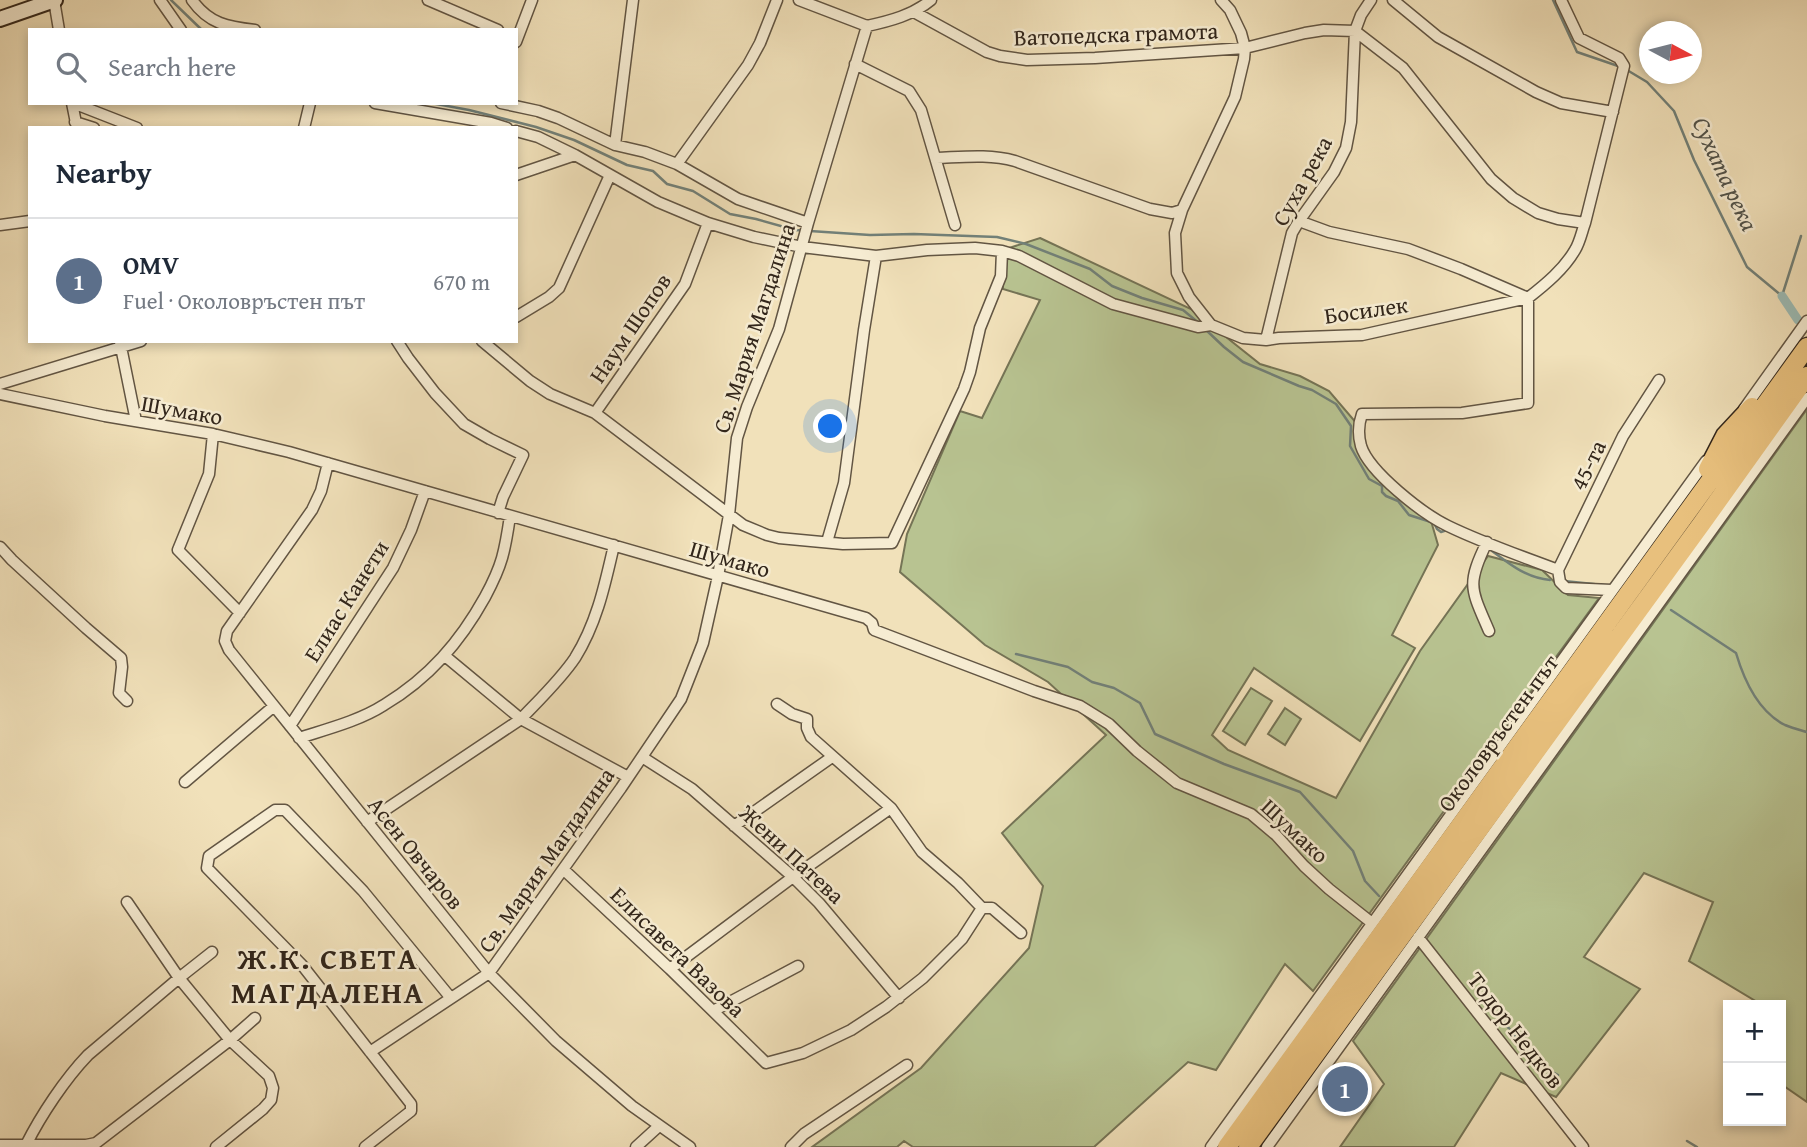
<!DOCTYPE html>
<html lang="en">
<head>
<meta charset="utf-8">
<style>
  :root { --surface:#fff; --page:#f6f6f7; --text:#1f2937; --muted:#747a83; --line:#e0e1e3; --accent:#8f2418 }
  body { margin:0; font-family:"Gentium Book Plus",serif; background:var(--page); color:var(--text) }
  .controls { position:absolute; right:21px; bottom:21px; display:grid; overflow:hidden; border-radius:0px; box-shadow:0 4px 10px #0003 }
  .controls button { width:63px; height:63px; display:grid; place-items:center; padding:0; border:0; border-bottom:2px solid var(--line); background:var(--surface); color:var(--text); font:35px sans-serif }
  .compass { position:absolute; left:1639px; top:21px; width:63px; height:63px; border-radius:50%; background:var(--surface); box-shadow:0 4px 10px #0003; rotate:97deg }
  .you { position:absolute; left:831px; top:427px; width:24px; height:24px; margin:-18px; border:5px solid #fff; border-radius:50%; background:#1a73e8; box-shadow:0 0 0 10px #1a73e833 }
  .badge { display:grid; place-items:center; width:46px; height:46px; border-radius:50%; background:var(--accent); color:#fff; font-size:23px; font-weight:700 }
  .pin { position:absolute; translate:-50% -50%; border:4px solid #fff; box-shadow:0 2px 7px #0006 }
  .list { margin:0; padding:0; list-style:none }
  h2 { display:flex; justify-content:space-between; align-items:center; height:91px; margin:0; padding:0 28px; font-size:30px }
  h2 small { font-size:23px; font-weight:400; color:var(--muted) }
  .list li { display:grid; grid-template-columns:46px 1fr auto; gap:21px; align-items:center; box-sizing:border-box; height:126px; padding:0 28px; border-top:2px solid var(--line) }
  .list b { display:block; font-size:26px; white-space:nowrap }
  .list p { margin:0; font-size:23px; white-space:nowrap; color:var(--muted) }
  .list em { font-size:23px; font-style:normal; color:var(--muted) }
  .icon { flex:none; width:38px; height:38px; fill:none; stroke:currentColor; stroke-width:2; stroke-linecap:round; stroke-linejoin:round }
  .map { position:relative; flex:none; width:1807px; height:1147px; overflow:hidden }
  .search { position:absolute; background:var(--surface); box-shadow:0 4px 10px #0003; left:28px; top:28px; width:490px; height:77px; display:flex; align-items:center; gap:18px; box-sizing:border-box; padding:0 24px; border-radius:0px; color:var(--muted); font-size:26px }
  .panel { position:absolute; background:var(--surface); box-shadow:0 4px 10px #0003; left:28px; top:126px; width:490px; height:217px; border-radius:0px }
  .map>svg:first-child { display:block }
</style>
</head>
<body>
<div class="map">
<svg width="1807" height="1147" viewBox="0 0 1807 1147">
  <rect width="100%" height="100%" fill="#f1e1ba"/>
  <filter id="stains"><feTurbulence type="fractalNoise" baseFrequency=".00286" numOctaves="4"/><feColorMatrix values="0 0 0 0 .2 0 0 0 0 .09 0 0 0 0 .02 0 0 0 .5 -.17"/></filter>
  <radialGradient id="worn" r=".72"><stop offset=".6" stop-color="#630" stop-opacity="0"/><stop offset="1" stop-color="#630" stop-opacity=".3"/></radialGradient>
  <path fill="#b8c391" stroke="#757456" stroke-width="2" d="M1040 238 1191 309 1260 364 1300 376 1329 391 1358 425 1362 448 1378 472 1429 514 1438 545 1392 635 1415 648 1360 741 1254 668 1212 735 1228 750 1336 798 1420 651 1488 556 1542 570 1568 595 1599 598 1313 991 1285 964 1216 1070 1188 1062 1094 1147H913L904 1141 897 1147H812L921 1068 1029 948 1043 886 1002 833 1106 735 1048 682 985 645 900 572 907 534 960 411 982 418 1040 300 1003 289 1000 251Z
    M1807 409V1102L1781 1084V1005H1756L1757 1002 1689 961 1713 902 1644 873 1584 957 1640 989 1556 1097 1501 1073 1454 1147H1340L1384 1084 1353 1041Z
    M1251 688 1272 701 1245 745 1223 731Z
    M1285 708 1301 719 1285 745 1268 734Z"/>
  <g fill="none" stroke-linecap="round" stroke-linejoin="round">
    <path stroke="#728078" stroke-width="2.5" d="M171 0 202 30
      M1553 0 1577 52 1621 67
      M1627 70 1647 82 1674 111 1694 160 1747 267 1782 296 1801 236
      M431 103 469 110 536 127 574 140 627 165 653 171 667 184 693 191 730 214 756 219 795 230 870 235 914 234 997 237 1026 244 1090 269 1112 286 1142 298 1183 310 1200 324
      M1205 329 1224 347 1243 362 1299 386 1312 390 1336 404 1351 426 1350 446 1369 479 1382 486V492L1386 496 1398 501 1409 515 1434 523 1437 529 1441 532 1447 530
      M1488 548C1507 562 1525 578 1550 580
      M1564 581 1603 585
      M1671 610 1736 653C1744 680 1759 712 1785 725 1792 728 1800 730 1807 732
      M1016 654 1068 667 1092 682 1114 688 1140 703 1155 734 1224 764 1300 792 1353 851 1365 881 1379 896
      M1489 1004 1538 1064 1558 1075
      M1687 1141 1697 1147"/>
    <path stroke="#9cbcb6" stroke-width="9" d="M1782 296 1798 320"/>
    <g stroke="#625543" stroke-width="13">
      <path id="street" d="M54 0 59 30
        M160 0 181 30
        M192 0C209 24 228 27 255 30
        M428 0 498 30
        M799 0 867 26
        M1221 0 1230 10 1241 33 1245 48 1244 59 1235 97 1182 210 1175 233 1177 273 1189 297 1211 325 1243 338 1266 340 1279 338 1362 335 1528 298C1546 284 1564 269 1575 250 1580 242 1582 231 1585 223L1624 66 1619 58 1579 38 1561 0
        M1393 0 1438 37 1536 92 1561 103 1613 112
        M914 12 987 52 1000 56 1027 60 1095 58 1245 48 1305 33 1324 30 1355 31 1403 68 1491 179 1513 198 1538 213 1558 219 1585 223
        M516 42 532 0
        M855 64 909 91 921 110 955 225
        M72 103 77 128
        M73 103 137 128
        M375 103 491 123 507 128
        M501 103 538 111 558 118 615 145 645 152 677 164 738 199 808 223
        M75 122 94 128
        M304 128 310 103
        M516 131 538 137 575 155 658 202 708 223 754 237 802 247 876 256 927 250 975 248 1002 251 1019 256 1113 304 1198 327 1211 325
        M615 145 633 0
        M937 158C964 157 989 154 1015 161L1150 209 1172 213 1182 210
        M677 164 748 65 760 43 777 0
        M516 175 575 155
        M1299 221 1329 232 1408 249 1461 269 1528 298V403L1462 413 1362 414C1358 425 1358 435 1361 446 1369 472 1423 514 1448 526 1483 543 1521 556 1558 570
        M0 225 30 221
        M516 317 549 297 559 288 610 175
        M1266 340 1292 233 1299 221 1334 172 1346 148 1351 122 1355 31 1361 15 1371 0
        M397 341 408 358 435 393 464 424 490 439 523 455 503 497 498 513
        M482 341 530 381 550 394 595 413 743 525 767 535 779 538 843 544 892 543 964 389 970 372 980 328 1001 276 1002 251
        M120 342 136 421
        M0 384 141 341
        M0 394 105 416 213 434 289 452 866 618 872 623 874 630 1034 691 1080 706 1109 724 1137 751 1177 783 1251 814 1276 835 1304 866 1329 889 1372 923
        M1744 409 1807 321
        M595 413 685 284 708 223
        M213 434 209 474 178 550 240 613
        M328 463 321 491 312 510 227 631 225 641 229 650 489 973 556 1041 632 1106 690 1147
        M827 542 844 483 864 330 876 256
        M1487 542C1466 585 1471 589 1489 631
        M0 547 12 560 86 628 121 658 122 667 119 693 127 701
        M1558 570 1623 436 1659 380
        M1558 570 1560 582 1566 588 1612 590
        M445 656 521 719 628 777
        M777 704 792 714 807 719V728L811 737 891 808 922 852 958 883 982 908H992L1021 933
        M290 726 393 568 411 530 425 491
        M299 738C327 729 359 721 384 705 429 678 460 642 485 597 492 584 498 572 502 558 506 544 508 530 510 516
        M642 757 692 789 793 877 819 903 899 998
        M185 782 274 706
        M367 822 521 719C539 700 561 679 575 658 597 623 605 584 614 545
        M734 826 832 757
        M564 870 670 969 766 1063 803 1053 851 1030 886 1007 923 978 962 939 982 908
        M127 902 179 978 230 1040 269 1076 273 1088 271 1100 263 1109 216 1147
        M1418 937 1583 1147
        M670 969 793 877 891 808
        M713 1011 798 966
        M370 1052 489 973 621 788 681 699 703 643 718 576 729 515 737 438 747 407 779 329 808 223 867 26C890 21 913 15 931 0
        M0 1145H86L96 1143 230 1040 255 1018
        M26 1145C41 1115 65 1079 88 1055L179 978 212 952
        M365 1147 411 1111V1104L302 965 207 868 209 856 275 810H285L363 891 450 997
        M636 1147 659 1126
        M791 1147 804 1134 907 1065
        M1211 1147 1706 461
        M1267 1147 1807 398"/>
    </g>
    <g stroke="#32261b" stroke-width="18">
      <path id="secondary" d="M0 19 55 0"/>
    </g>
    <g stroke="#32261b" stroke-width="21">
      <path id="highway" d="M1708 469 1725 436 1752 407
        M1227 1147 1807 347
        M1248 1147 1702 523 1807 376"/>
    </g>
    <use href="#street" stroke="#f6ecd2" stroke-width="10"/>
    <use href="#secondary" stroke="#f6ecd2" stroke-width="14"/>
    <use href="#highway" stroke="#e8c07d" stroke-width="18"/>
  </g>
  <g text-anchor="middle" stroke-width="5" stroke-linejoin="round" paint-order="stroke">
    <g font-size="23" fill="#32261b" stroke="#f6ecd2">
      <text transform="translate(1116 34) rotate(-2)" y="8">Ватопедска грамота</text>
      <text transform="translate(1302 181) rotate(-61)" y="8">Суха река</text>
      <text transform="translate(1366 310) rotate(-8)" y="8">Босилек</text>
      <text transform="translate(630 328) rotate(-56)" y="8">Наум Шопов</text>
      <text transform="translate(754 328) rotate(-72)" y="8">Св. Мария Магдалина</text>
      <text transform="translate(182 410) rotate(10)" y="8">Шумако</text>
      <text transform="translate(1588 465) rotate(-64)" y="8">45-та</text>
      <text transform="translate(730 559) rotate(16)" y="8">Шумако</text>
      <text transform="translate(346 601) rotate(-58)" y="8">Елиас Канети</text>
      <text transform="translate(1498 733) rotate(-54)" y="8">Околовръстен път</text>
      <text transform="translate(1295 831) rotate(43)" y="8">Шумако</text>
      <text transform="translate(416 853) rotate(51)" y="8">Асен Овчаров</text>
      <text transform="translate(792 854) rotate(43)" y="8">Жени Патева</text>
      <text transform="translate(546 860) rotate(-55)" y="8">Св. Мария Магдалина</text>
      <text transform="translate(678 952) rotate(44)" y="8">Елисавета Вазова</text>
      <text transform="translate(1516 1030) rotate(52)" y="8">Тодор Недков</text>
    </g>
    <g font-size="24" font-style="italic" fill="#52534a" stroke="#f6ecd2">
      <text transform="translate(1725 174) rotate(65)" y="8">Сухата река</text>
    </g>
    <g font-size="30" font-weight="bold" letter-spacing="2" fill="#32261b" stroke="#f6ecd2">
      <text x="328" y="969">Ж.К. СВЕТА<tspan x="328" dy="34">МАГДАЛЕНА</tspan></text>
    </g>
  </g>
  <rect width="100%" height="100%" filter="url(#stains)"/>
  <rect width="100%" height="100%" fill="url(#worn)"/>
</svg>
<div class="controls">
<button>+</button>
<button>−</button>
</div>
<svg class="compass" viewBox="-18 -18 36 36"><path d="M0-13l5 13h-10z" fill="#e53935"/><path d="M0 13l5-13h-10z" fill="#747a83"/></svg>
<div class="you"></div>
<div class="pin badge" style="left:1345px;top:1089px;background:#5c6f8a">1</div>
<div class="search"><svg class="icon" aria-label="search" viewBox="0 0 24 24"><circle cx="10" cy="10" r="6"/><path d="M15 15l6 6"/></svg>Search here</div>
<section class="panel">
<h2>Nearby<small></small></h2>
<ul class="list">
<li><span class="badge" style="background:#5c6f8a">1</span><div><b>OMV</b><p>Fuel · Околовръстен път</p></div><em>670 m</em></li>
</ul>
</section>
</div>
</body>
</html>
